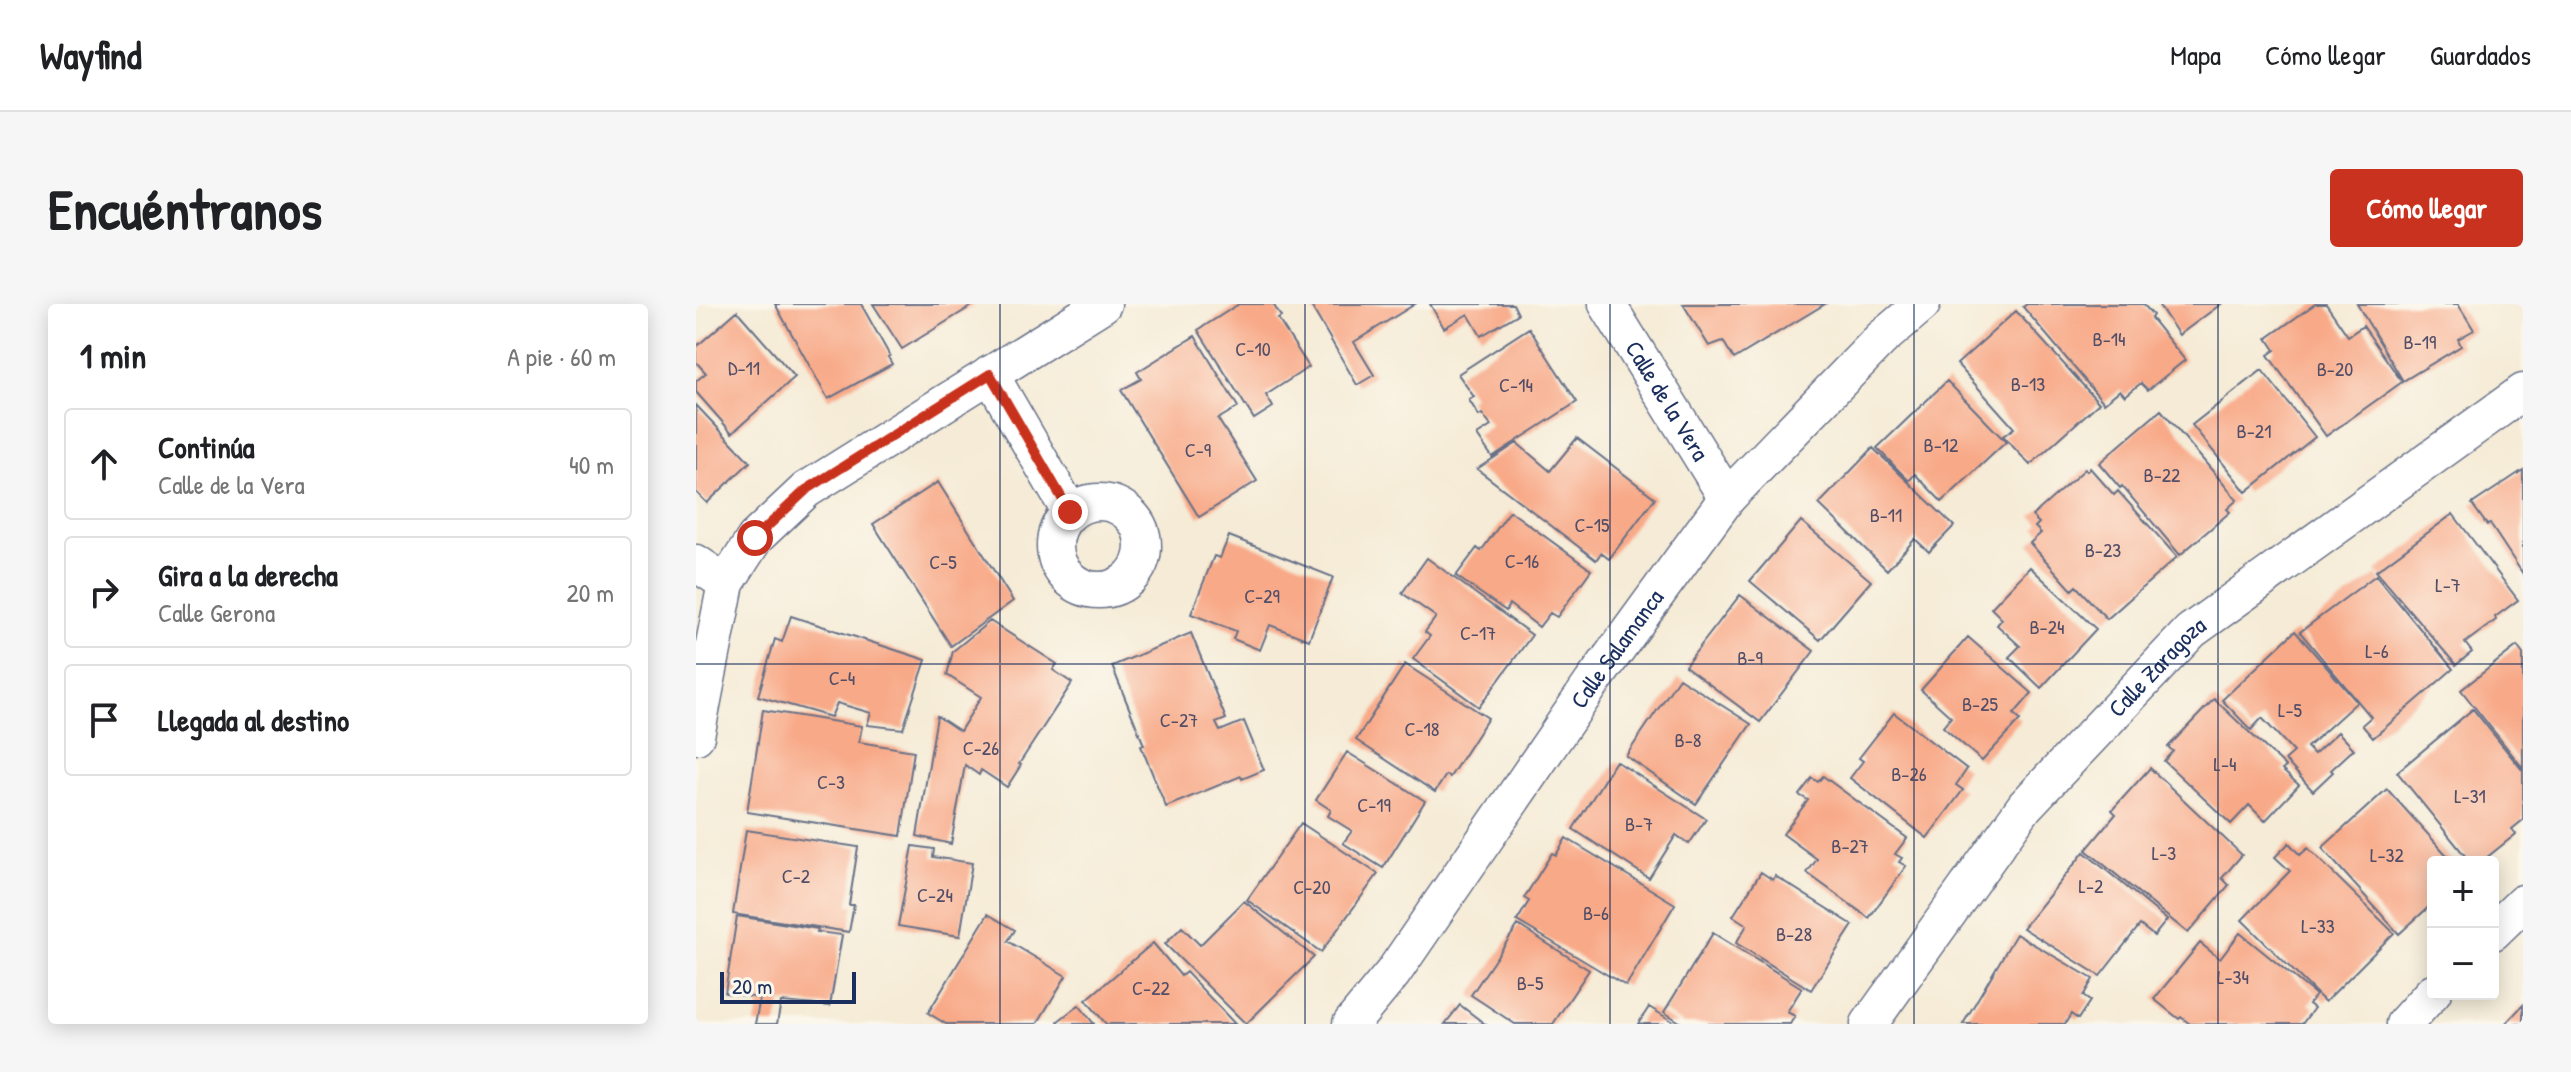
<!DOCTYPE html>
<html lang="es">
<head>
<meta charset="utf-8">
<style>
  :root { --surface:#fff; --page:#f6f6f6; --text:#202124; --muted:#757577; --line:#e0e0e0; --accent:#c8321e }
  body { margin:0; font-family:"Patrick Hand",sans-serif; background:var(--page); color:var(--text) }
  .controls { position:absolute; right:24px; bottom:24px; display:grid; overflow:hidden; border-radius:8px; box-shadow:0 4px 20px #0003 }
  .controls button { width:72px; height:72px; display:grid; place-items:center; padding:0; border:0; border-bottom:2px solid var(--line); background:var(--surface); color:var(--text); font:40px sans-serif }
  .scale { position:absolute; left:24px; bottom:20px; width:136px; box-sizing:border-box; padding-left:8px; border:4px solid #1b2f5e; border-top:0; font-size:22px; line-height:28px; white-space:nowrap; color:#1b2f5e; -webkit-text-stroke:6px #fbf7ec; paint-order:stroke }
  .stop { position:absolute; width:24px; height:24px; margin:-18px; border:6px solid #c8321e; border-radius:50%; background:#fff }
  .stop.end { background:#c8321e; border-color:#fff; box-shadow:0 2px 8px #0008 }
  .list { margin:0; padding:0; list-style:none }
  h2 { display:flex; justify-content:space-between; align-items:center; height:104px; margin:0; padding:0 32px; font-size:34px }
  h2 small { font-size:26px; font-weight:400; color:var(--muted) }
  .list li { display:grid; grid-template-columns:52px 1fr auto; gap:24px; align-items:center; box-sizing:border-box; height:112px; margin:0 16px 16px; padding:0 16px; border:2px solid var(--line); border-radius:8px }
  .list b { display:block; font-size:30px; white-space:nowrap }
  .list p { margin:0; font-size:26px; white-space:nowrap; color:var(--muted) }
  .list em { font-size:26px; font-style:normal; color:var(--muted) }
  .icon { flex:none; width:44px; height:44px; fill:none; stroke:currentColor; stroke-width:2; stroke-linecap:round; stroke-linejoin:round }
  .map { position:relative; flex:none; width:1827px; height:720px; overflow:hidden; border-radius:8px }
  header { display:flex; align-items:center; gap:48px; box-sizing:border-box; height:112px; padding:0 40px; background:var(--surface); border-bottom:2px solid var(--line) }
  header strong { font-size:38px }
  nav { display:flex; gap:44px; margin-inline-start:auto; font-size:28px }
  .intro { display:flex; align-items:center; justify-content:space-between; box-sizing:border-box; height:192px; padding:0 48px }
  h1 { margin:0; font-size:56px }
  .button { padding:20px 36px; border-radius:8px; background:var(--accent); color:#fff; font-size:28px; font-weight:700 }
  main { display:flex; gap:48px; padding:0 48px }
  aside { flex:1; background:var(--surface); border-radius:8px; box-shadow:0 4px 20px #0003 }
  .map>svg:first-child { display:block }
</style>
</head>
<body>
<header>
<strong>Wayfind</strong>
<nav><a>Mapa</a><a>Cómo llegar</a><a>Guardados</a></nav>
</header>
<div class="intro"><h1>Encuéntranos</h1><a class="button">Cómo llegar</a></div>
<main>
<aside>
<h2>1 min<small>A pie · 60 m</small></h2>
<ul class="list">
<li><svg class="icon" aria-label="ahead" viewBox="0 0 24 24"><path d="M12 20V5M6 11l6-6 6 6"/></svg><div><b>Continúa</b><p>Calle de la Vera</p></div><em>40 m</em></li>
<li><svg class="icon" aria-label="right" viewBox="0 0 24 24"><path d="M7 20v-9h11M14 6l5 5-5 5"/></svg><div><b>Gira a la derecha</b><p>Calle Gerona</p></div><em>20 m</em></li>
<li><svg class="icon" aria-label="arrive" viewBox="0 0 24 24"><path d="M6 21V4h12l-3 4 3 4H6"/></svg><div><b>Llegada al destino</b></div></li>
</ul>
</aside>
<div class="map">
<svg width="1827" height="720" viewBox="0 0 1827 720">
  <rect width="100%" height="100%" fill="#fbf7ec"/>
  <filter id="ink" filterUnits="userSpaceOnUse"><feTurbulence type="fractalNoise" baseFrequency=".0125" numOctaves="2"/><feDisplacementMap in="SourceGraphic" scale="16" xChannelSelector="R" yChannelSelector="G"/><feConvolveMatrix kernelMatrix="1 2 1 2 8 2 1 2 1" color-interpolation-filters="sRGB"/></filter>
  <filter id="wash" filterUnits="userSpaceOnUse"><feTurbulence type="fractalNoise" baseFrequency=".006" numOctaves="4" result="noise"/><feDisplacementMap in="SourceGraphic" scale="32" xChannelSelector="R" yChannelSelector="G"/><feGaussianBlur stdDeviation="1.8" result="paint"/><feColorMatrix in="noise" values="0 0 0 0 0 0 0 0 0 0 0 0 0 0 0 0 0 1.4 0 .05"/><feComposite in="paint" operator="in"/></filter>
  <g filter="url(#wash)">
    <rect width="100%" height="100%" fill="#f5ebd6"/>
    <g id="blocks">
      <path fill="#f8a987" d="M79 0H165L194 52 192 53 196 60 132 95Z
        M177 0H279L206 45Z
        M543 0H577L585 13 582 15 613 63 570 91 577 103 558 115 502 26Z
        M614 0H719L658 38 678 71 661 81Z
        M734 0H817L822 10 785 32 772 10 748 24Z
        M987 0H1129L1038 55 1027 37 1013 42Z
        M1331 0H1447L1457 11 1455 14 1489 56 1452 86 1445 79 1429 92 1424 86 1408 99 1327 3Z
        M1462 0H1525L1483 31Z
        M1619 0H1630L1652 32 1667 22 1706 78 1630 132 1572 51 1579 46 1571 34Z
        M1661 0H1762L1778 26 1762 35 1765 42 1707 77Z
        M41 7 99 73 36 129 0 88V77L10 69 0 58V43Z
        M1320 7 1403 99 1334 161 1307 132 1318 124 1261 60Z
        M833 24 881 98 796 153 781 131 795 122 786 110 783 112 773 96 778 93 762 70Z
        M499 32 542 103 522 115 561 177 503 213 425 86 445 75 441 68Z
        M1566 66 1619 133 1550 188 1496 121Z
        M1251 77 1310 138 1246 198 1219 170 1213 177 1181 144Z
        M0 101 54 158 11 199 0 188Z
        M1465 106 1541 196 1531 205 1534 208 1484 251 1426 182 1424 184 1403 159Z
        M881 134 959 194 913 255 905 249 900 256 781 165 821 139 854 167Z
        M1177 144 1258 222 1233 248 1219 235 1191 266 1123 200Z
        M1394 164 1418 191 1422 187 1481 253 1411 315 1380 282 1376 286 1334 239 1345 229 1339 223 1343 219 1336 212 1389 165 1391 167Z
        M1827 166V270L1794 220 1791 221 1776 200Z
        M242 178 317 297 255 342 177 220Z
        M814 207 895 266 861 313 854 309 843 323 813 300 810 307 760 272 781 244 785 247Z
        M1757 210 1822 296 1799 313 1800 316 1769 339 1776 348 1760 361 1680 267Z
        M1105 217 1175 277 1124 336 1054 277Z
        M533 232 637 273 613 336 574 321 564 346 537 335 540 327 495 310 518 252 524 254Z
        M731 254 836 331 783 403 717 355 734 332 729 328 740 313 706 289Z
        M1334 263 1400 325 1345 384 1313 353 1324 342 1301 321 1306 315 1295 304Z
        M1680 271 1757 365 1677 434 1666 421 1675 413 1604 328Z
        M1044 291 1118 347 1064 418 989 362Z
        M95 312 230 356 207 425 171 421 175 409 141 399 135 413 62 392 79 335 86 338Z
        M294 317 361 360 357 366 376 379 323 460 325 461 311 483 285 466 283 471 269 461 255 540 221 532 241 412 264 427 285 393 251 371 257 347Z
        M1599 327 1661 398 1611 443 1618 450 1642 428 1658 445 1635 466 1637 468 1617 487 1589 456 1598 448 1566 414 1555 426 1526 396Z
        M495 329 530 415 520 419 524 427 548 417 568 466 546 475 545 472 470 503 445 442 448 441 416 362Z
        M1272 333 1336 389 1318 410 1324 416 1286 457 1247 423 1255 413 1225 386Z
        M1821 342 1827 350V464L1765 386Z
        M709 360 792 414 754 473 750 471 739 488 660 436Z
        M983 374 1055 420 1000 500 930 452Z
        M1518 395 1590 463 1586 466 1603 481 1569 517 1553 501 1535 520 1468 457 1477 447 1472 443Z
        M1777 405 1827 467V516L1816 525 1820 530 1785 558H1774L1701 468Z
        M67 406 166 422 163 438 218 447 205 532 51 508Z
        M1198 409 1271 465 1260 481 1267 486 1231 534 1154 474 1167 457 1163 454Z
        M651 448 729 497 687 564 647 539 656 527 632 512 635 506 620 496Z
        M920 457 1010 515 993 540 980 531 953 574 877 525Z
        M1454 464 1546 551 1526 574 1533 581 1492 629 1390 546 1420 510 1416 506Z
        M1127 472 1211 534 1199 550 1206 554 1203 558 1210 562 1173 614 1111 569 1121 555 1087 530 1112 496 1103 491 1116 474 1122 478Z
        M1691 485 1757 558H1737V599L1703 630 1626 544Z
        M605 519 682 570 625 648 551 596Z
        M50 526 162 543 153 601H158L153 628 37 610Z
        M870 534 979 600 930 682 821 617 833 597 828 594 856 549 860 551Z
        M1593 539 1604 551 1612 544 1698 629 1629 698 1546 616 1594 567 1579 553Z
        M217 542 238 545 237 553 276 559 264 632 202 622Z
        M1388 548 1471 616 1458 632 1444 621 1404 672 1327 624Z
        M1065 568 1077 576 1079 572 1157 621 1115 686 1040 639 1051 621 1037 612Z
        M548 597 618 653 550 720 469 640 486 623 504 641Z
        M292 610 319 626 312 637 370 672 341 720H250L232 709Z
        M41 612 122 625 121 628 146 631 134 702 85 698 81 720H59L64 694 29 689Z
        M822 621 893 666 857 720H819L775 691Z
        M1017 629 1106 684 1091 708 1099 712 1094 720H987L968 708Z
        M1544 629 1620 691 1613 700 1618 704 1606 720H1494L1485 713 1483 715 1458 695 1504 639 1524 655Z
        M1320 630 1397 675 1387 692 1394 697 1382 715 1375 710 1369 720H1267Z
        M457 639 485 672 490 668 539 720H410L390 696Z
        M383 701 398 720H363L362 717Z
        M764 701 789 720H749Z
        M1827 701V720H1809Z
        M953 703 981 720H942Z"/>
    </g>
  </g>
  <g filter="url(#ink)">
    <use href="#blocks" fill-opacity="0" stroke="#677188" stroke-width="2"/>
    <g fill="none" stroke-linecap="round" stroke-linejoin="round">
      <g stroke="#677188" stroke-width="39">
        <g id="street">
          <path id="s1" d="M911 0 1031 194"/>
          <path d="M294 70 374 208"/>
          <circle cx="403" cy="242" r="44"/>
          <path d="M0 259 30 279"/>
          <path d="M0 432 30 279 59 234 110 186 407 0"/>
          <path d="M1797 628 1827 599"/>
          <path id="s2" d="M655 720 697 669 896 379 1031 194 1185 35 1226 0"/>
          <path id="s3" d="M1173 720 1329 502 1495 327 1827 88"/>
          <path d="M1708 720 1737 688"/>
        </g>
      </g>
      <use href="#street" stroke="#fff" stroke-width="36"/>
    </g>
  </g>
  <g fill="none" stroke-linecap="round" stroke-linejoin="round" filter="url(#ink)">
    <path stroke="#c8321e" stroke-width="10" d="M59 234 110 186 294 70 374 208"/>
  </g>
  <path fill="none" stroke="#1b2f5e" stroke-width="2" stroke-opacity="0.55" d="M304 0V720M609 0V720M914 0V720M1218 0V720M1522 0V720M0 360H1827"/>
  <g text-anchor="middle" stroke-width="6" stroke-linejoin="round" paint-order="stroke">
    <g font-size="20" fill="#524e68">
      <text x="1413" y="42">B-14</text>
      <text x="1724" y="45">B-19</text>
      <text x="557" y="52">C-10</text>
      <text x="48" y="71">D-11</text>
      <text x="1639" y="72">B-20</text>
      <text x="1332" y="87">B-13</text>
      <text x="820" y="88">C-14</text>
      <text x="1558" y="134">B-21</text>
      <text x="1245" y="148">B-12</text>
      <text x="502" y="153">C-9</text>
      <text x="1466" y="178">B-22</text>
      <text x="1190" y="218">B-11</text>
      <text x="896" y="228">C-15</text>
      <text x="1407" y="253">B-23</text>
      <text x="826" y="264">C-16</text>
      <text x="247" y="265">C-5</text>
      <text x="1752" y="288">L-7</text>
      <text x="566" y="299">C-29</text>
      <text x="1351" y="330">B-24</text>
      <text x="782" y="336">C-17</text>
      <text x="1681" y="354">L-6</text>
      <text x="1054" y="361">B-9</text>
      <text x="146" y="381">C-4</text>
      <text x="1284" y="407">B-25</text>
      <text x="1594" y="413">L-5</text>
      <text x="483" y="423">C-27</text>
      <text x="726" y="432">C-18</text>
      <text x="992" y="443">B-8</text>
      <text x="285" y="451">C-26</text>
      <text x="1529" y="467">L-4</text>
      <text x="1213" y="477">B-26</text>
      <text x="135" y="485">C-3</text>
      <text x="1774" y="499">L-31</text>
      <text x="678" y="508">C-19</text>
      <text x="943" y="527">B-7</text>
      <text x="1154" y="549">B-27</text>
      <text x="1468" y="556">L-3</text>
      <text x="1691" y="558">L-32</text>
      <text x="100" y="579">C-2</text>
      <text x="1395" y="589">L-2</text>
      <text x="616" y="590">C-20</text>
      <text x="239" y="598">C-24</text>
      <text x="900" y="616">B-6</text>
      <text x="1622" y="629">L-33</text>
      <text x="1098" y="637">B-28</text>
      <text x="1537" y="680">L-34</text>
      <text x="834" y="686">B-5</text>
      <text x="455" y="691">C-22</text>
    </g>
    <g font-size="24" fill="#1b2f5e" stroke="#fbf7ec">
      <text dy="8" stroke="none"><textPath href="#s1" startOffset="114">Calle de la Vera</textPath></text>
      <text dy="8" stroke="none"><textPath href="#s2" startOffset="460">Calle Salamanca</textPath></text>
      <text dy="8" stroke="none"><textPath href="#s3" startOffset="460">Calle Zaragoza</textPath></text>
    </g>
  </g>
</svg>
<div class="controls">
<button>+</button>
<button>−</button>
</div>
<div class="scale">20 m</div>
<div class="stop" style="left:59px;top:234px"></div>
<div class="stop end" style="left:374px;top:208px"></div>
</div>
</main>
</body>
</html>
